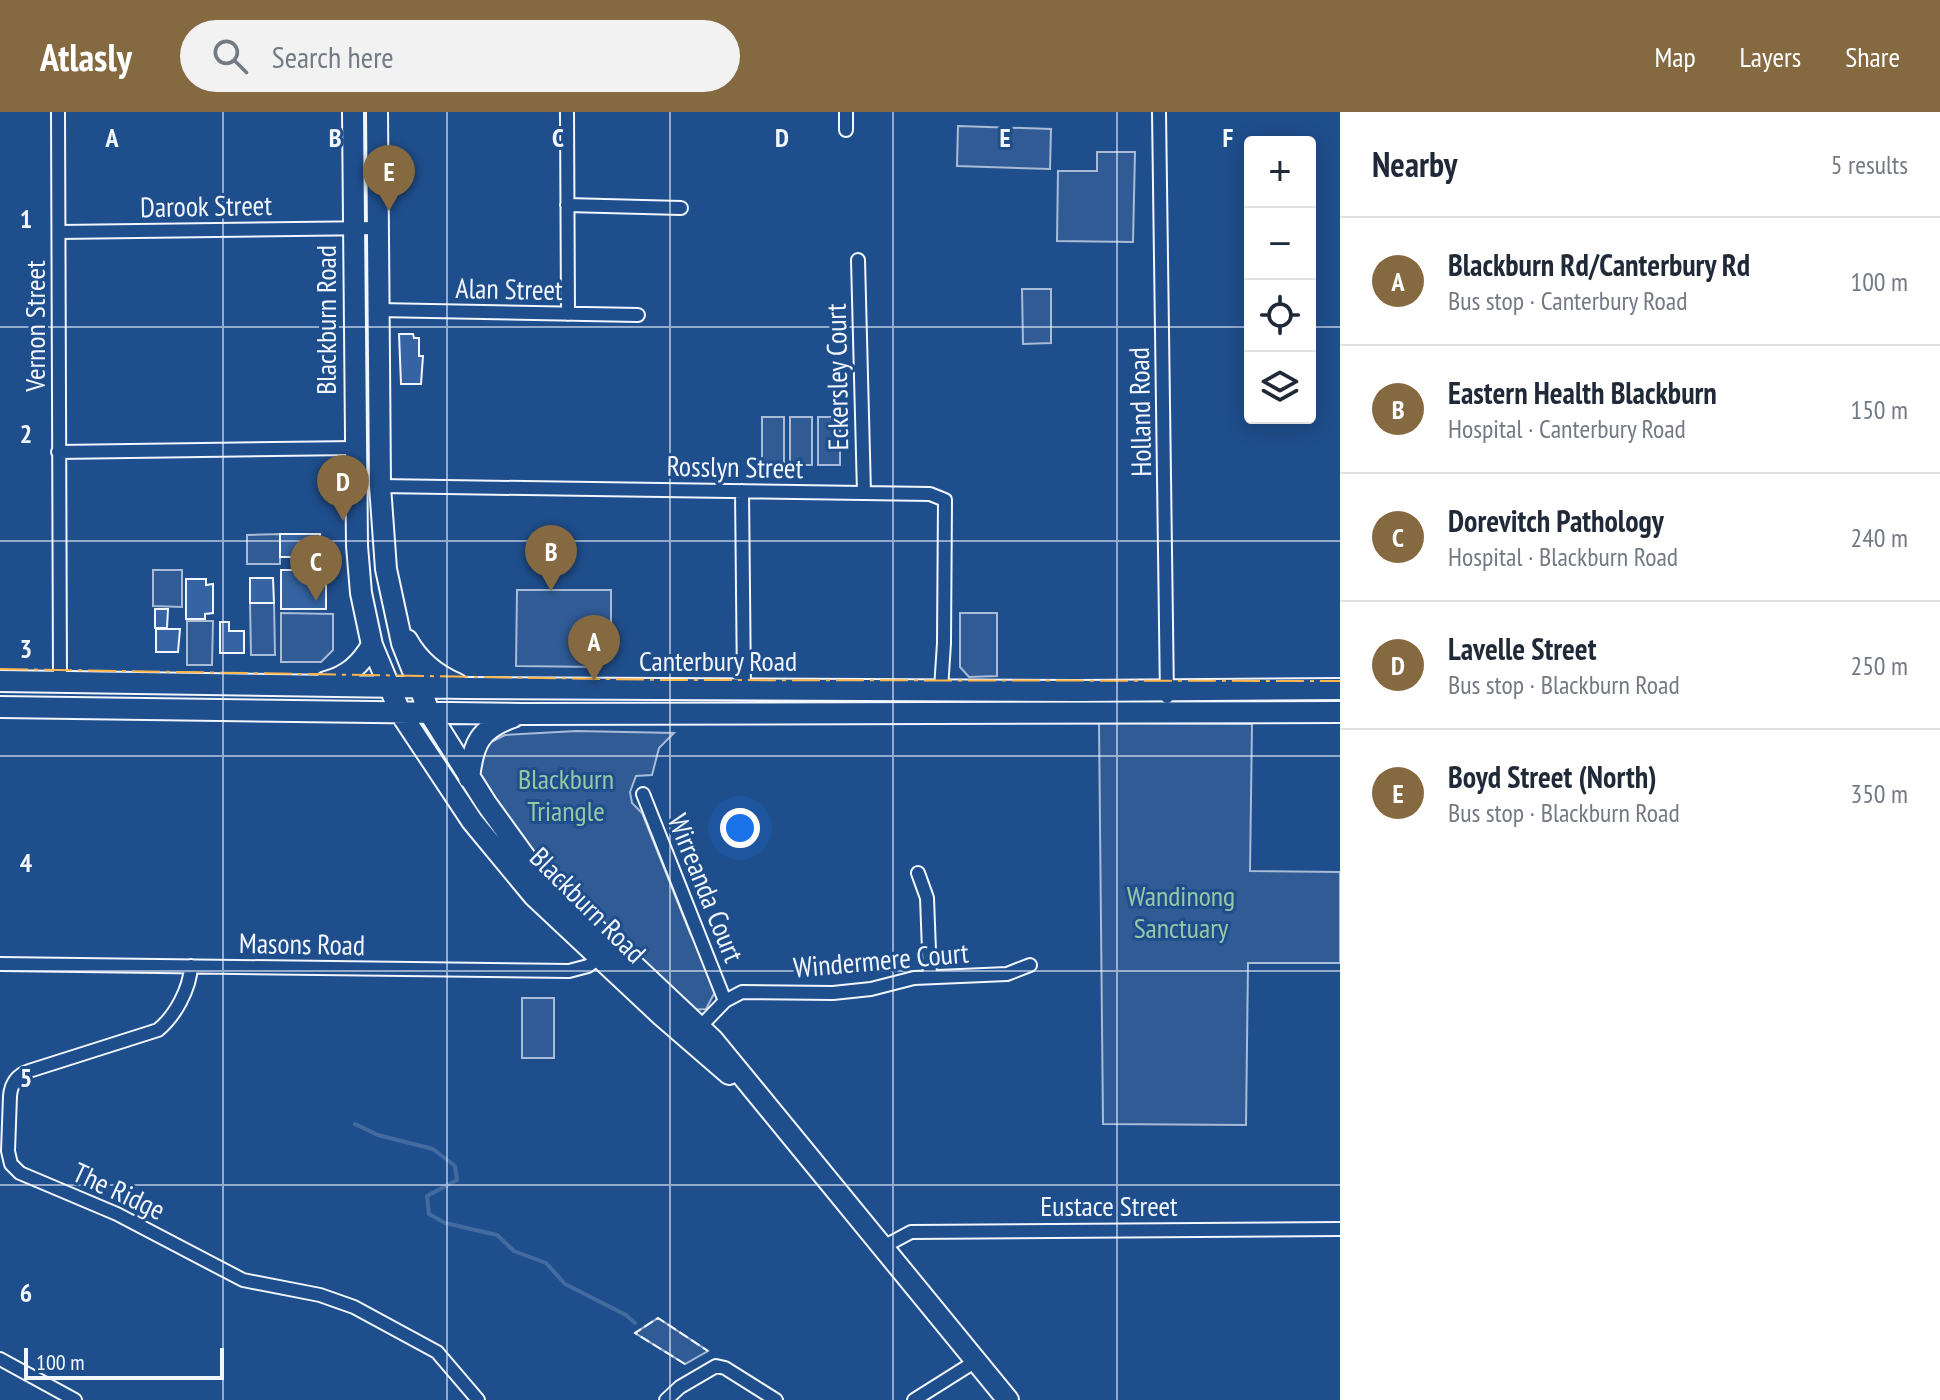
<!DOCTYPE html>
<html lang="en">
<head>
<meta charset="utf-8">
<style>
  :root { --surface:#fff; --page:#f2f2f3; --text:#1f2937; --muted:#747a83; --line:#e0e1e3; --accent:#846941 }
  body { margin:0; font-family:"PT Sans Narrow",sans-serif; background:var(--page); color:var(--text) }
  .controls { position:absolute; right:24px; top:24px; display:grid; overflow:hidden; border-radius:8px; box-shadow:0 4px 20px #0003 }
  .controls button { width:72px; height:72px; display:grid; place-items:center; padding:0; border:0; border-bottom:2px solid var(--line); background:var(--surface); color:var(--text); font:40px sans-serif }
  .scale { position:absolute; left:24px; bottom:20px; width:200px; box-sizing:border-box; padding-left:8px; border:4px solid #f2f6ff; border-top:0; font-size:22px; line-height:28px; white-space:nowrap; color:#f2f6ff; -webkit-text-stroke:6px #1f4e8c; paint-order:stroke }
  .you { position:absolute; left:740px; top:716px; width:28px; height:28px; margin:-20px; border:6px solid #fff; border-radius:50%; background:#1a73e8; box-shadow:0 0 0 12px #1a73e833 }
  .badge { display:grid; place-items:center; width:52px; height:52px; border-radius:50%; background:var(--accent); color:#fff; font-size:26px; font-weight:700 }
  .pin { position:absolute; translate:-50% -66px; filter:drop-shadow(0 2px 4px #0008) }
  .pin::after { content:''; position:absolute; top:42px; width:28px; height:24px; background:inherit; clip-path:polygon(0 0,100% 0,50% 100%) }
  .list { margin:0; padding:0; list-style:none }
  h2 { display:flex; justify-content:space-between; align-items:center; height:104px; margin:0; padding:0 32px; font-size:34px }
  h2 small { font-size:26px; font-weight:400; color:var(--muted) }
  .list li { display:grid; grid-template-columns:52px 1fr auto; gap:24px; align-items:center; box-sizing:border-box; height:128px; padding:0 32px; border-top:2px solid var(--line) }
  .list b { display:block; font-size:30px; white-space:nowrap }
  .list p { margin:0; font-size:26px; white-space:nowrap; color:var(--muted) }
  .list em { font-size:26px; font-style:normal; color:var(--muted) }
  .icon { flex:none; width:44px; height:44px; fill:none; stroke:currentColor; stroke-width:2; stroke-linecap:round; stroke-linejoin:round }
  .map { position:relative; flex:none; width:1340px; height:1288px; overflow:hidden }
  header { display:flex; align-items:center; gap:48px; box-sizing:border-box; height:112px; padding:0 40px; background:var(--accent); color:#fff }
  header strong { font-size:38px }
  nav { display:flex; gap:44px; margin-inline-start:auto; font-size:28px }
  .search { width:560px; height:72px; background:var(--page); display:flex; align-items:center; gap:20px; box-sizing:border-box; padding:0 28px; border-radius:44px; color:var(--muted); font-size:30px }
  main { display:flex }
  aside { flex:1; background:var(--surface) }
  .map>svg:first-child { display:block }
</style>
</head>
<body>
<header>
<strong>Atlasly</strong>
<div class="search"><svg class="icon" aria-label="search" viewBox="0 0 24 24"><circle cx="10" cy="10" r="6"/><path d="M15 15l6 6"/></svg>Search here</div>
<nav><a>Map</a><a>Layers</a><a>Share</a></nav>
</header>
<main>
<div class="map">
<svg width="1340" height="1288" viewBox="0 0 1340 1288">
  <rect width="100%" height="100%" fill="#1f4e8c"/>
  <path fill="#305b95" stroke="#a8bbd7" stroke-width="2" d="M958 14 1051 17 1050 57 957 54Z
    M1097 40H1135L1133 130 1057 129 1058 59H1097Z
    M1022 177H1051V231L1023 232Z
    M762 305H784V353H762Z
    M790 305H812V353H790Z
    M818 305H840V353H818Z
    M280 422V452H247V423Z
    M153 458H182V495L153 494Z
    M517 478H611V522L600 529 599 555 516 554Z
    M250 491H274L275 543H251Z
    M281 501 333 502V538L321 550H281Z
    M960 501H997V564L969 565 960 555Z
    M187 509H213L212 553H187Z
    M1099 611 1252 612 1250 759 1340 760V851H1248L1246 1013 1103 1012Z
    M576 619 674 621 659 636 652 663 636 664 630 680 632 691 642 701 690 821 716 868V878L706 897 691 898 533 745 480 670 478 643 481 635 505 623Z
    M522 886H554V946H522Z
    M658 1206 708 1239 685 1252 635 1221Z"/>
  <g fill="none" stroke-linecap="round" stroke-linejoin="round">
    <path stroke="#446ba0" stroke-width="4" d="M355 1012 378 1023 433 1037 455 1054 457 1068 427 1084 429 1102 445 1111 497 1123 514 1139 546 1151 565 1172 626 1203 635 1211"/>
  </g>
  <path fill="#3563a3" stroke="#f2f6ff" stroke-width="2" d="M399 222H413L414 226H419V244H423L421 272H401Z
    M280 422H320V433H307V445H280Z
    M281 458H326V497H281Z
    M250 466H273L274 491H250Z
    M186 467H206V473L213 472V501L205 502V507H186Z
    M155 497H168L167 516H155Z
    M220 510H229V519H244V541H220Z
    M156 517H180L178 540H156Z"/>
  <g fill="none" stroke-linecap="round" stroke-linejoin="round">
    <g stroke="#f2f6ff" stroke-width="16">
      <path id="street" d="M58 0 60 571
        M567 0 568 202
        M846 0V18
        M1159 0 1167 585
        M567 93 681 96
        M59 120 378 116
        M858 148 864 381
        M378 198 638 203
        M58 340 355 336
        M380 374 930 382 945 388 944 531 941 577 943 581
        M742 379 744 577
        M643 682 725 889
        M918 761 927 786 930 865
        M0 852 569 859 588 854 599 846
        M191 854C190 877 175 904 158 918L29 959C17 963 11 972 10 984L8 1039 11 1052 20 1061 117 1102 243 1168 320 1183 354 1195 437 1240 478 1288
        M700 915 725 889 742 880 833 881 871 877 914 866 1007 862 1030 853
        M883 1135 911 1120 1340 1117
        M0 1247 75 1288
        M666 1288 680 1275 716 1254 725 1256 776 1288
        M914 1288 976 1249"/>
    </g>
    <g stroke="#f2f6ff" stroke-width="24">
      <path id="primary" d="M353 0 357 434 361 481 372 533 389 574 401 602 472 709 534 784 662 904 729 962
        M377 0 380 374 386 457 402 531 430 602 486 691 538 763 713 928 1008 1288
        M407 528C418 548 436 563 457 572
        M0 569 467 576 1078 579 1340 577
        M326 570C348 564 361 552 372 533
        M0 595 521 602 1340 600
        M469 666C473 632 479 617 513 605"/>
    </g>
    <use href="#street" stroke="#1f4e8c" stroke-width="12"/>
    <use href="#primary" stroke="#1f4e8c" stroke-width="20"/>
    <path stroke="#f2f6ff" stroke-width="2" stroke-dasharray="10 4" stroke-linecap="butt" d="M685 1252 635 1221 658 1206 708 1239"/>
    <path stroke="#ffb74d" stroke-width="2" stroke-dasharray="28 6 4 6" stroke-linecap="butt" d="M0 557 667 568 1340 569"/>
  </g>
  <path fill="none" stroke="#f2f6ff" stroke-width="2" stroke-opacity="0.55" d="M223 0V1288M447 0V1288M670 0V1288M893 0V1288M1117 0V1288M0 215H1250M1310 215H1340M0 429H1340M0 644H1340M0 859H1340M0 1073H1340"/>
  <g text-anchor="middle" stroke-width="6" stroke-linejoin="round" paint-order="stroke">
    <g font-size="28" fill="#f2f6ff" stroke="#1f4e8c">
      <text transform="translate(206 94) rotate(-1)" y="10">Darook Street</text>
      <text transform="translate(509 177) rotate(1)" y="10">Alan Street</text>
      <text transform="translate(326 208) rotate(-90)" y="10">Blackburn Road</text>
      <text transform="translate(35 214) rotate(-90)" y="10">Vernon Street</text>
      <text transform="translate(837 265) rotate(-91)" y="10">Eckersley Court</text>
      <text transform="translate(1140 300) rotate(-91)" y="10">Holland Road</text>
      <text transform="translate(735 355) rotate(1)" y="10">Rosslyn Street</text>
      <text x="718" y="559">Canterbury Road</text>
      <text transform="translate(706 776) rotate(68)" y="10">Wirreanda Court</text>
      <text transform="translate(588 793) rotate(45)" y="10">Blackburn Road</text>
      <text transform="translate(302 832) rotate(1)" y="10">Masons Road</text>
      <text transform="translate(881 848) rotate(-5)" y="10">Windermere Court</text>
      <text transform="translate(119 1079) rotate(25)" y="10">The Ridge</text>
      <text x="1109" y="1104">Eustace Street</text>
    </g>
    <g font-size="28" fill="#97c8a6" stroke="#1f4e8c">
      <text x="566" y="677">Blackburn<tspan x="566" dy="32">Triangle</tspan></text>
      <text x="1181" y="794">Wandinong<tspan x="1181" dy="32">Sanctuary</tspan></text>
    </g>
  </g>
  <g font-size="26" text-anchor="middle" font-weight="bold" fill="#f2f6ff" stroke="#1f4e8c" stroke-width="6" stroke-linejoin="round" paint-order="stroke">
    <text x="112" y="35">A</text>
    <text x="335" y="35">B</text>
    <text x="558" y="35">C</text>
    <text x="782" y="35">D</text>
    <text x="1005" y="35">E</text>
    <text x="1228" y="35">F</text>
    <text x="26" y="116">1</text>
    <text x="26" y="331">2</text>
    <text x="26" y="546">3</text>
    <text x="26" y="760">4</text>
    <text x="26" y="975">5</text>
    <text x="26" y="1190">6</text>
  </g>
</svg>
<div class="controls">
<button>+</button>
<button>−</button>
<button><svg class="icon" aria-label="locate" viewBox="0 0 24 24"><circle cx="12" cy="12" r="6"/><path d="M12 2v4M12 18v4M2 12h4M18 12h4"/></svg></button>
<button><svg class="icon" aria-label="layers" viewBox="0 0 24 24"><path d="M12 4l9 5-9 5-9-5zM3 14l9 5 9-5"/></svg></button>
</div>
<div class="scale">100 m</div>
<div class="you"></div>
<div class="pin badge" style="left:594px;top:569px">A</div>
<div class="pin badge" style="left:551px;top:479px">B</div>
<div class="pin badge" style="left:316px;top:489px">C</div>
<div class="pin badge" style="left:343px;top:409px">D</div>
<div class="pin badge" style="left:389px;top:99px">E</div>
</div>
<aside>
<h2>Nearby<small>5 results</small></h2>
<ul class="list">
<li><span class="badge">A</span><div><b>Blackburn Rd/Canterbury Rd</b><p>Bus stop · Canterbury Road</p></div><em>100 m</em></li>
<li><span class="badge">B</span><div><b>Eastern Health Blackburn</b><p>Hospital · Canterbury Road</p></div><em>150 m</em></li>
<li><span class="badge">C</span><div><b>Dorevitch Pathology</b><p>Hospital · Blackburn Road</p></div><em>240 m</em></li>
<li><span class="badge">D</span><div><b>Lavelle Street</b><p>Bus stop · Blackburn Road</p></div><em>250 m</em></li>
<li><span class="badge">E</span><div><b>Boyd Street (North)</b><p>Bus stop · Blackburn Road</p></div><em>350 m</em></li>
</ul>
</aside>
</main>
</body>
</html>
